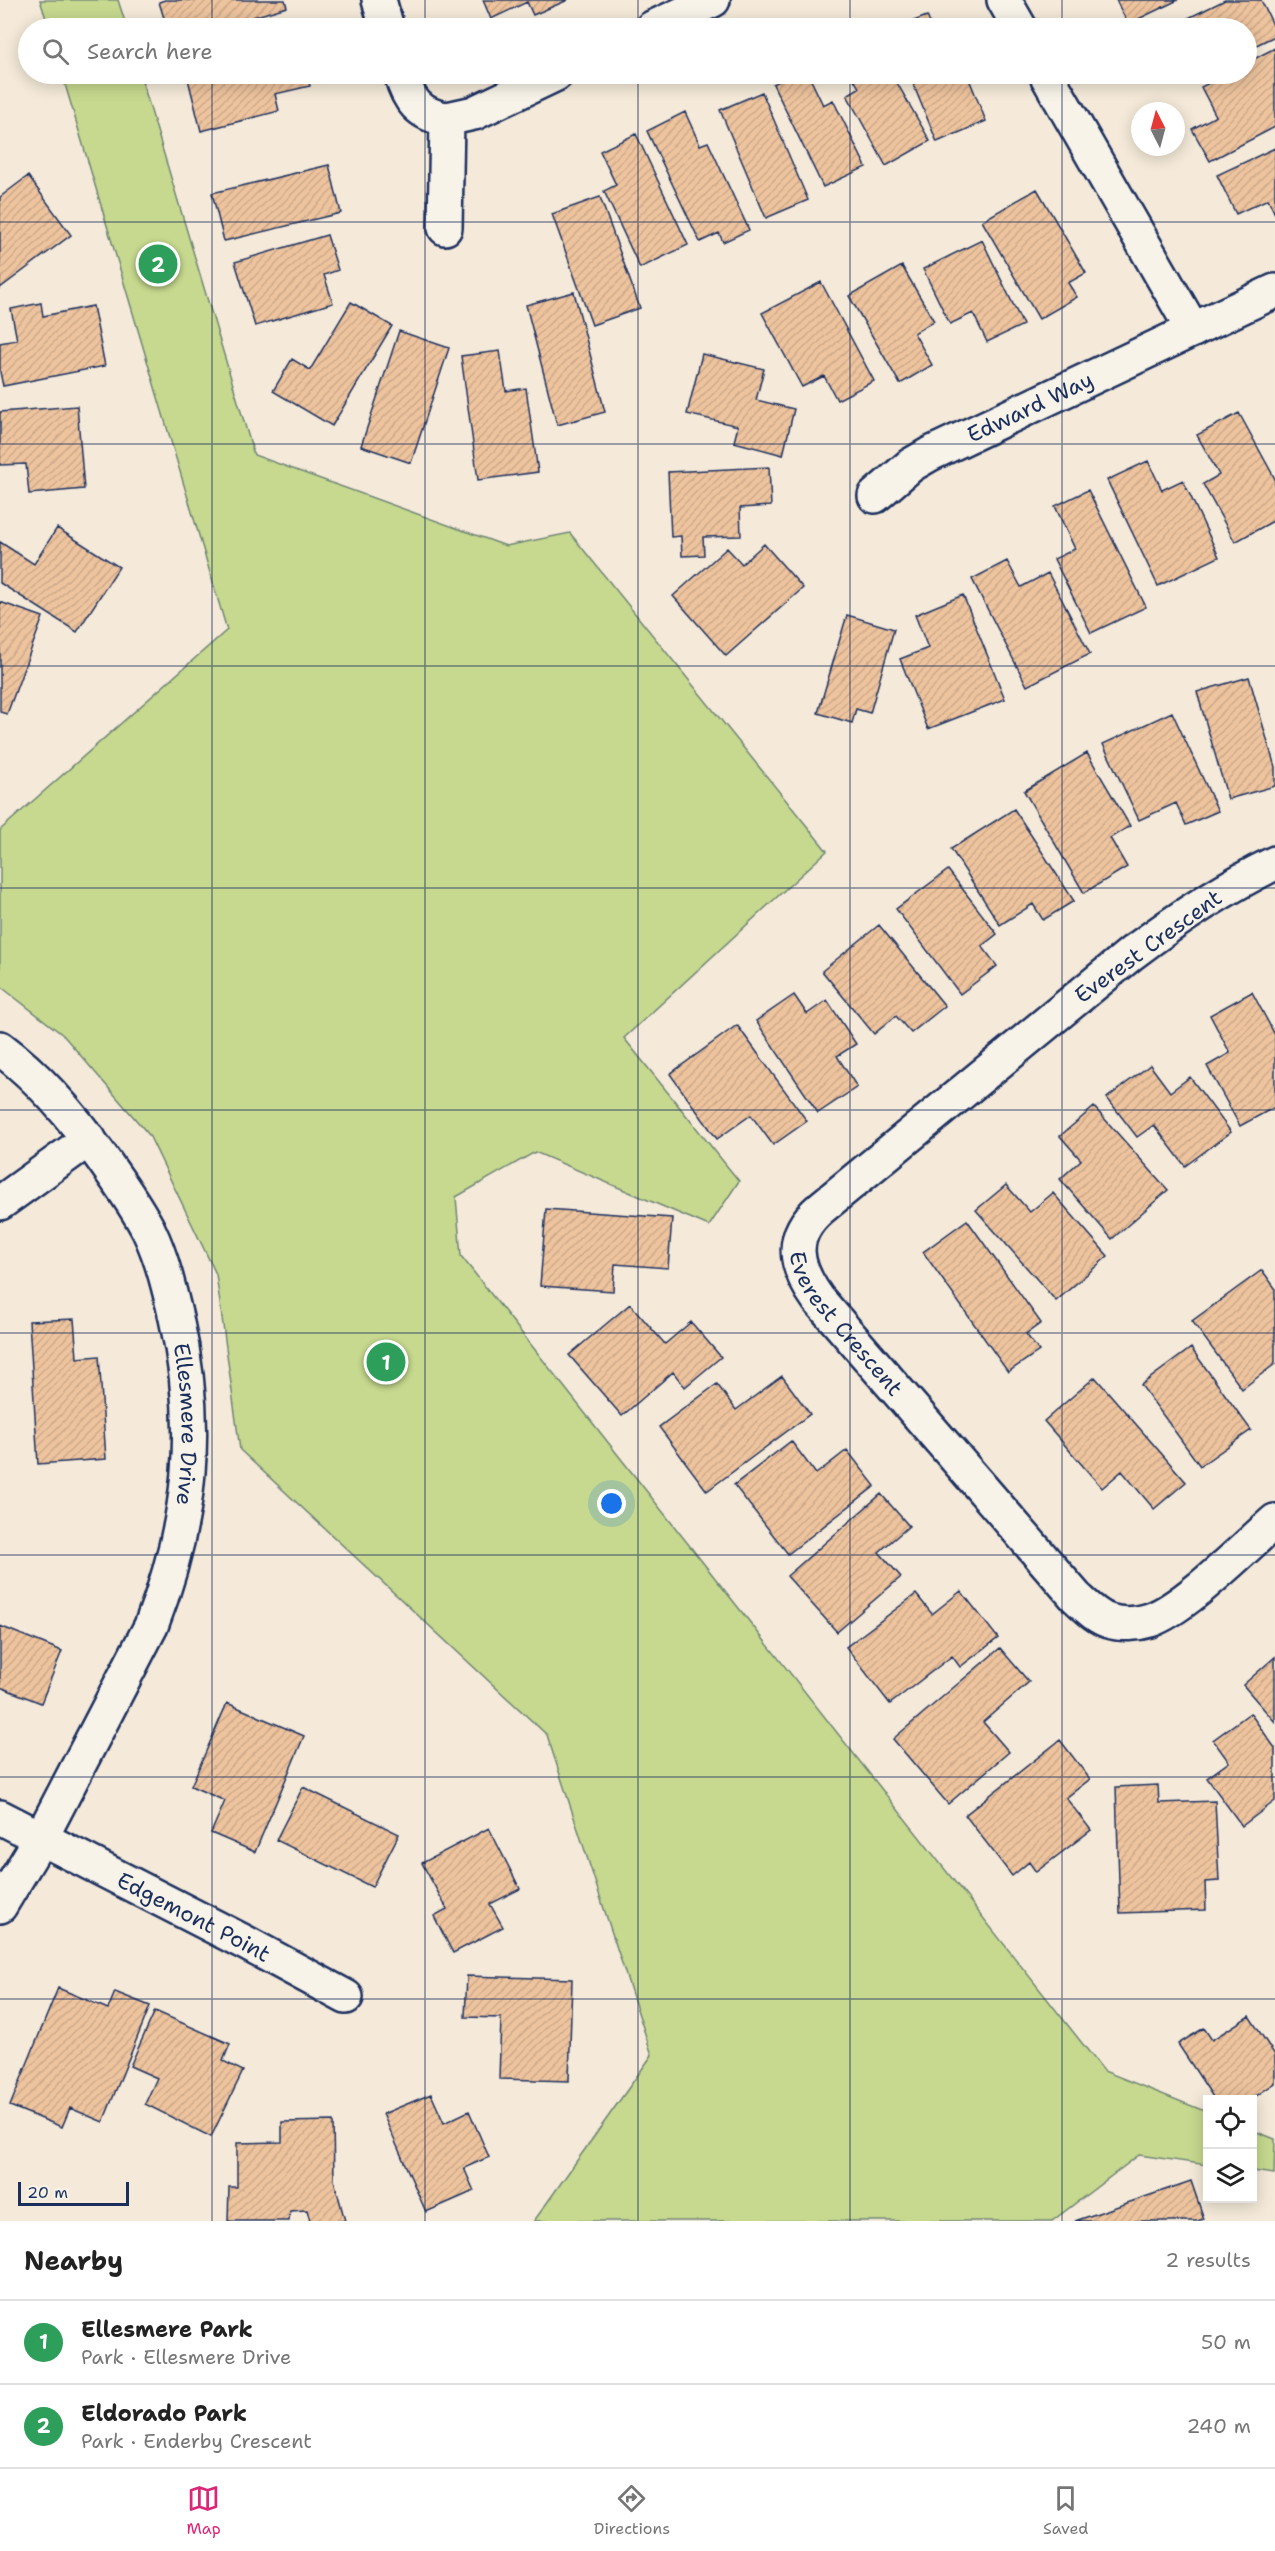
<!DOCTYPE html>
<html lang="en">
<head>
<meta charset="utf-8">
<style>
  :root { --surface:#fff; --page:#f2f2f2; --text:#222; --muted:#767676; --line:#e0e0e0; --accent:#db2777 }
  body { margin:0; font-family:"Shantell Sans",sans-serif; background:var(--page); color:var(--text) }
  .controls { position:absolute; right:18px; bottom:18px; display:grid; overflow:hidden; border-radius:0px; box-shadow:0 3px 15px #0003 }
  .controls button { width:54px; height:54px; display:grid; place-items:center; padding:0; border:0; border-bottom:2px solid var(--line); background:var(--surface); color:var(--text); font:30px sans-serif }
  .compass { position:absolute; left:1131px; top:102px; width:54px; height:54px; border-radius:50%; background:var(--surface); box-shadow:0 3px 15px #0003; rotate:354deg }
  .scale { position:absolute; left:18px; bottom:15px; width:111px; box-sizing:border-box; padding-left:6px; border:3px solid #1b2f5e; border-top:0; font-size:16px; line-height:21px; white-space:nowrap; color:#1b2f5e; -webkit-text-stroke:4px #f7f3e8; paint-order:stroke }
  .you { position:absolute; left:612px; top:1504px; width:21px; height:21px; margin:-15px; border:4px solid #fff; border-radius:50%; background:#1a73e8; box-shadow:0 0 0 9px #1a73e833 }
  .badge { display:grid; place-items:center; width:39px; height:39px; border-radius:50%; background:var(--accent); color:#fff; font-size:20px; font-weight:700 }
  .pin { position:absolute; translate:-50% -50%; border:3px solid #fff; box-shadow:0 2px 6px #0006 }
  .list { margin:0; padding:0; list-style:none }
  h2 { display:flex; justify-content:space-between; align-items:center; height:78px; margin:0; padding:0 24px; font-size:26px }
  h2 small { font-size:20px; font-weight:400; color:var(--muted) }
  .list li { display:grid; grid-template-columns:39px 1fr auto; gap:18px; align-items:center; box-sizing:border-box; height:84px; padding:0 24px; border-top:2px solid var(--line) }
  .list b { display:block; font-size:22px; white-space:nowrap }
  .list p { margin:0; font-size:20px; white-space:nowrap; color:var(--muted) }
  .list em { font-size:20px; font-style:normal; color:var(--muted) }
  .icon { flex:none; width:33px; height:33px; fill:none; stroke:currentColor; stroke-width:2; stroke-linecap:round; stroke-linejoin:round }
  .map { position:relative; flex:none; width:1275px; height:2221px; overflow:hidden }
  .search { position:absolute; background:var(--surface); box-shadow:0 3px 15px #0003; left:18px; right:18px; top:18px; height:66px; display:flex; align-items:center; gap:15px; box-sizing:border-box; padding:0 21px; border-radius:33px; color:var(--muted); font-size:22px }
  .sheet { height:246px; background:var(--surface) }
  nav { display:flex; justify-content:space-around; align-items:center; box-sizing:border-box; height:84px; border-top:2px solid var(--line); background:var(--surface); font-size:16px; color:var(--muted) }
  nav a { display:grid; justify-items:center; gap:3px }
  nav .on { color:var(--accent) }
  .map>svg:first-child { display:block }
</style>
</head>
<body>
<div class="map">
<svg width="1275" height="2221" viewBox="0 0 1275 2221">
  <defs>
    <pattern id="building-hatch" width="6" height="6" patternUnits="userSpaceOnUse" patternTransform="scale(1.5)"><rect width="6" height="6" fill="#eec49e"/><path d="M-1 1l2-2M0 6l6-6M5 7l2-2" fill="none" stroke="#cca98a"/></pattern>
  </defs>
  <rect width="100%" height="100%" fill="#f5ead9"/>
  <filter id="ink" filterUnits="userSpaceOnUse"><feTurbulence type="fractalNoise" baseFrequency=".0167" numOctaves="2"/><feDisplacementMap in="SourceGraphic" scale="12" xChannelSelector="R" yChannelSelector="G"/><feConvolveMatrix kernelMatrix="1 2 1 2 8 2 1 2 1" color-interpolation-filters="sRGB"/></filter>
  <g filter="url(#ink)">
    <path fill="#c6d98e" stroke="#708476" stroke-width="1.5" d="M40 0H118L127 28H49Z
      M62 74H140L254 455 506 546 570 533 827 851 624 1038 739 1181 709 1226 535 1152 456 1197 461 1256 1104 2071 1207 2112V2165L1139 2155 1052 2221H534L652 2055 547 1735 240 1450 216 1274 149 1135 63 1035 0 986V830L227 630Z
      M1252 2130 1275 2139 1274 2174 1253 2171Z"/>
    <path fill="url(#building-hatch)" stroke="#1b2f5e" stroke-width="1.5" d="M165 0H285L287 7 243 20 245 28H167L159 2Z
      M483 0H568L533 15 527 2 491 19Z
      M1116 0H1178L1128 24Z
      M1225 0H1261L1275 29V36L1246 50V28H1168Z
      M927 16 932 28H895Z
      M1275 48V127L1210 161 1192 129 1216 116 1201 87 1227 74H1246V63Z
      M210 74H307L310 86 275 94 279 111 201 131 188 79Z
      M794 74H808L823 105 833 100 866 167 823 187 773 84Z
      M851 74H892L930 141 886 166 847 95 859 88Z
      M909 74H967L986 121 937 142Z
      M1154 74H1176L1158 82Z
      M762 92 808 200 766 218 720 110Z
      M685 112 700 145 708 142 749 230 723 242 719 233 700 242 647 131Z
      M636 134 688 245 640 268 604 191 616 185 600 151Z
      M1275 148V214L1268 199 1236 214 1217 175Z
      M329 165 341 213 224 241 212 193Z
      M28 176 71 235 0 288V197Z
      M1037 189 1086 273 1068 283 1077 297 1039 319 982 221Z
      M600 197 640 308 592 325 552 214Z
      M327 235 338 270 324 275 333 303 255 326 235 262Z
      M982 240 1023 325 987 342 973 313 950 324 923 269Z
      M902 266 934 321 914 333 932 365 900 384 849 296Z
      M821 282 874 381 837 400 824 376 802 387 762 313Z
      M574 292 605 412 557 425 526 305Z
      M351 302 392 326 332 426 273 391 292 359 310 370Z
      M41 303 43 316 93 306 105 366 3 386 0 372V343L17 340 11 309Z
      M399 331 449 348 411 463 361 446Z
      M500 351 506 391 526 388 538 472 478 480 461 356Z
      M702 354 764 369 756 400 794 409 783 455 734 442 738 426 687 414Z
      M77 406 84 489 29 494 26 464 0 465V412Z
      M1239 413 1275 479V520L1235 542 1203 484 1219 475 1197 435Z
      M1148 461 1162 490 1183 480 1219 557 1158 586 1107 480Z
      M769 467 771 506 740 508 741 536 703 537 704 555 682 556 681 536 671 537 668 472Z
      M1088 490 1146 607 1091 633 1054 559 1075 549 1055 506Z
      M57 528 119 567 77 632 0 583V542L34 564Z
      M764 544 803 588 726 656 673 596 727 548 742 564Z
      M1007 561 1021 587 1048 573 1090 654 1027 686 972 579Z
      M963 595 1005 699 928 729 900 659 928 648 915 615Z
      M0 602 43 617 7 714 0 712Z
      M847 615 894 629 870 713 856 709 852 723 818 713Z
      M1249 677 1275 767V786L1228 799 1197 692Z
      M1172 712 1218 811 1186 825 1176 803 1139 820 1103 744Z
      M1087 753 1130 826 1110 838 1127 867 1084 893 1024 791Z
      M1014 809 1074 901 1043 920 1033 904 1000 925 951 849Z
      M948 870 997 934 982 946 997 966 960 994 896 909Z
      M879 925 945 1006 911 1033 896 1016 874 1034 822 971Z
      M1252 992 1275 1035V1107L1240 1126 1207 1066 1230 1053 1210 1015Z
      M794 995 807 1014 827 1000 856 1044 837 1056 857 1087 818 1113 756 1021Z
      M737 1025 807 1121 773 1145 751 1115 717 1139 670 1074Z
      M1150 1065 1170 1092 1190 1077 1231 1132 1185 1166 1154 1125 1137 1137 1107 1098Z
      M1094 1107 1168 1190 1112 1239 1060 1179 1081 1160 1060 1136Z
      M1006 1185 1030 1212 1053 1193 1108 1256 1056 1301 976 1210Z
      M546 1209 672 1218 668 1268 615 1264 613 1291 540 1286Z
      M967 1220 1041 1323 1026 1334 1039 1351 1008 1372 923 1252Z
      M1262 1270 1275 1288V1364L1242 1389 1192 1321Z
      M630 1304 665 1344 691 1322 721 1357 685 1387 673 1372 622 1416 569 1355Z
      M74 1319 77 1358 99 1356 106 1459 38 1464 29 1321Z
      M1191 1348 1251 1430 1200 1466 1141 1385Z
      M782 1376 810 1414 707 1491 659 1427 717 1384 736 1410Z
      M1095 1377 1186 1482 1154 1509 1122 1471 1102 1488 1044 1421Z
      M791 1441 816 1474 847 1450 875 1486 788 1554 734 1485Z
      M881 1494 909 1526 879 1552 901 1577 837 1632 787 1576Z
      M961 1591 998 1638 960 1667 952 1656 890 1704 846 1647 916 1594 932 1614Z
      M0 1626 62 1651 41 1703 0 1687Z
      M1000 1648 1029 1682 983 1722 1009 1752 948 1804 893 1739Z
      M1275 1657V1722L1243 1685Z
      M227 1703 304 1736 255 1852 211 1833 225 1801 191 1786Z
      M1250 1713 1275 1748V1801L1242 1826 1207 1778 1229 1762 1213 1740Z
      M1060 1740 1090 1779 1066 1798 1091 1830 1036 1872 1029 1862 1012 1876 965 1815Z
      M1158 1785 1159 1803 1215 1801 1219 1881 1205 1882 1206 1910 1120 1913 1116 1787Z
      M303 1787 399 1834 372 1887 276 1840Z
      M489 1828 520 1889 490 1904 503 1927 453 1953 434 1916 447 1909 422 1863Z
      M467 1976 572 1979 569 2081 499 2079 501 2018 465 2017Z
      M58 1988 108 2009 115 1992 150 2006 103 2122 70 2108 62 2127 10 2106Z
      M155 2011 230 2044 223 2061 243 2071 211 2137 145 2104 157 2078 130 2066Z
      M1249 2016 1275 2055V2083L1250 2100H1215L1178 2044 1204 2028 1212 2040Z
      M431 2094 444 2123 469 2111 489 2157 464 2168 474 2191 426 2212 383 2114Z
      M333 2121 334 2180 345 2221H310L307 2210 290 2211 289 2221H228L229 2187H237V2143L282 2142V2122Z
      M1191 2181 1204 2219 1197 2221H1075Z"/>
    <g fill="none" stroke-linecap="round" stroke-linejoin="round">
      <g stroke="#1b2f5e" stroke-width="38">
        <g id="minor">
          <path d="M379 0 387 28"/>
          <path d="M1004 0 1020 28"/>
          <path d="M652 28 713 0"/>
          <path d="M401 74C408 100 419 115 447 119"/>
          <path d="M1046 74 1193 330"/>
          <path d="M445 228 447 119 474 113 556 74"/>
          <path id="s1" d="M875 496 911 465 930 454 1275 291"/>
          <path id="s2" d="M1275 863C1223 888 1177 919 1132 953L821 1208C787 1237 795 1267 818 1299L1076 1597C1086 1606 1096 1617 1109 1621 1121 1625 1137 1624 1150 1620 1184 1609 1245 1547 1275 1521"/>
          <path id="s3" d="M0 1048C39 1077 74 1118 102 1158 118 1181 136 1205 149 1231 162 1258 169 1288 176 1318 201 1426 191 1523 151 1626L41 1838 0 1906"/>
          <path d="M0 1203 89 1139"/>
          <path id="s4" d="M0 1817 244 1942 346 1997"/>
        </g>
      </g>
      <use href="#minor" stroke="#f7f3e8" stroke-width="33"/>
    </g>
  </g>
  <path fill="none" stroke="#1b2f5e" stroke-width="1.5" stroke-opacity="0.55" d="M212 0V28M425 0V28M638 0V28M850 0V28M1062 0V28M212 74V2221M425 74V2221M638 74V2221M850 74V2221M1062 74V2221M0 222H1275M0 444H1275M0 666H1275M0 888H1275M0 1110H1275M0 1333H1275M0 1555H1275M0 1777H1275M0 1999H1275"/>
  <g text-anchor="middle" stroke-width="4.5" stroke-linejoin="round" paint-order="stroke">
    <g font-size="22" fill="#1b2f5e" stroke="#f7f3e8">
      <text dy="8" stroke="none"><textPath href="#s1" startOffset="180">Edward Way</textPath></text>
      <text transform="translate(1148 946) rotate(-36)" y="8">Everest Crescent</text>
      <text dy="8" stroke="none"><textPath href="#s2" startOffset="710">Everest Crescent</textPath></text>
      <text dy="8" stroke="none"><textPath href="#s3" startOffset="436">Ellesmere Drive</textPath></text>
      <text dy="8" stroke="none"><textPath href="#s4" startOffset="218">Edgemont Point</textPath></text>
    </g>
  </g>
</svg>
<div class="controls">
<button><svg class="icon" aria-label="locate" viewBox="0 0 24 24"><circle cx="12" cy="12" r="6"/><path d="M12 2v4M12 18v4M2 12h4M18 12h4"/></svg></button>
<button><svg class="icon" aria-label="layers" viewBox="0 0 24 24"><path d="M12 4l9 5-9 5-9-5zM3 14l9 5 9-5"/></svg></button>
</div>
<svg class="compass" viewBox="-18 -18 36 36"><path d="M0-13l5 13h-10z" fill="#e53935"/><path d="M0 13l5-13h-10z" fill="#767676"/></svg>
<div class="scale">20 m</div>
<div class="you"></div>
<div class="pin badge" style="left:386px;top:1362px;background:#2e9e5b">1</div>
<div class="pin badge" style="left:158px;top:264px;background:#2e9e5b">2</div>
<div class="search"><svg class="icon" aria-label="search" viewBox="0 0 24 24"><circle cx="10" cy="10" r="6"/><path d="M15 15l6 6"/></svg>Search here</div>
</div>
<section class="sheet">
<h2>Nearby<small>2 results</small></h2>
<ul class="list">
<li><span class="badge" style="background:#2e9e5b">1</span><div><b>Ellesmere Park</b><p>Park · Ellesmere Drive</p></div><em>50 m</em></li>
<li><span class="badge" style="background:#2e9e5b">2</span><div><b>Eldorado Park</b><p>Park · Enderby Crescent</p></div><em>240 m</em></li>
</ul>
</section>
<nav>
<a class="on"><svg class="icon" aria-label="map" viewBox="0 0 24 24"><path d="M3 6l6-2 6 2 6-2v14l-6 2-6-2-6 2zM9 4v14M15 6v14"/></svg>Map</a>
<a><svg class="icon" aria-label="directions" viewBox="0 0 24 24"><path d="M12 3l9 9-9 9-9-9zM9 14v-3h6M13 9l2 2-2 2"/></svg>Directions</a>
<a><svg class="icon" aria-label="saved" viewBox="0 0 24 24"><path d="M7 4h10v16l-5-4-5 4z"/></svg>Saved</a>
</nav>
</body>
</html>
